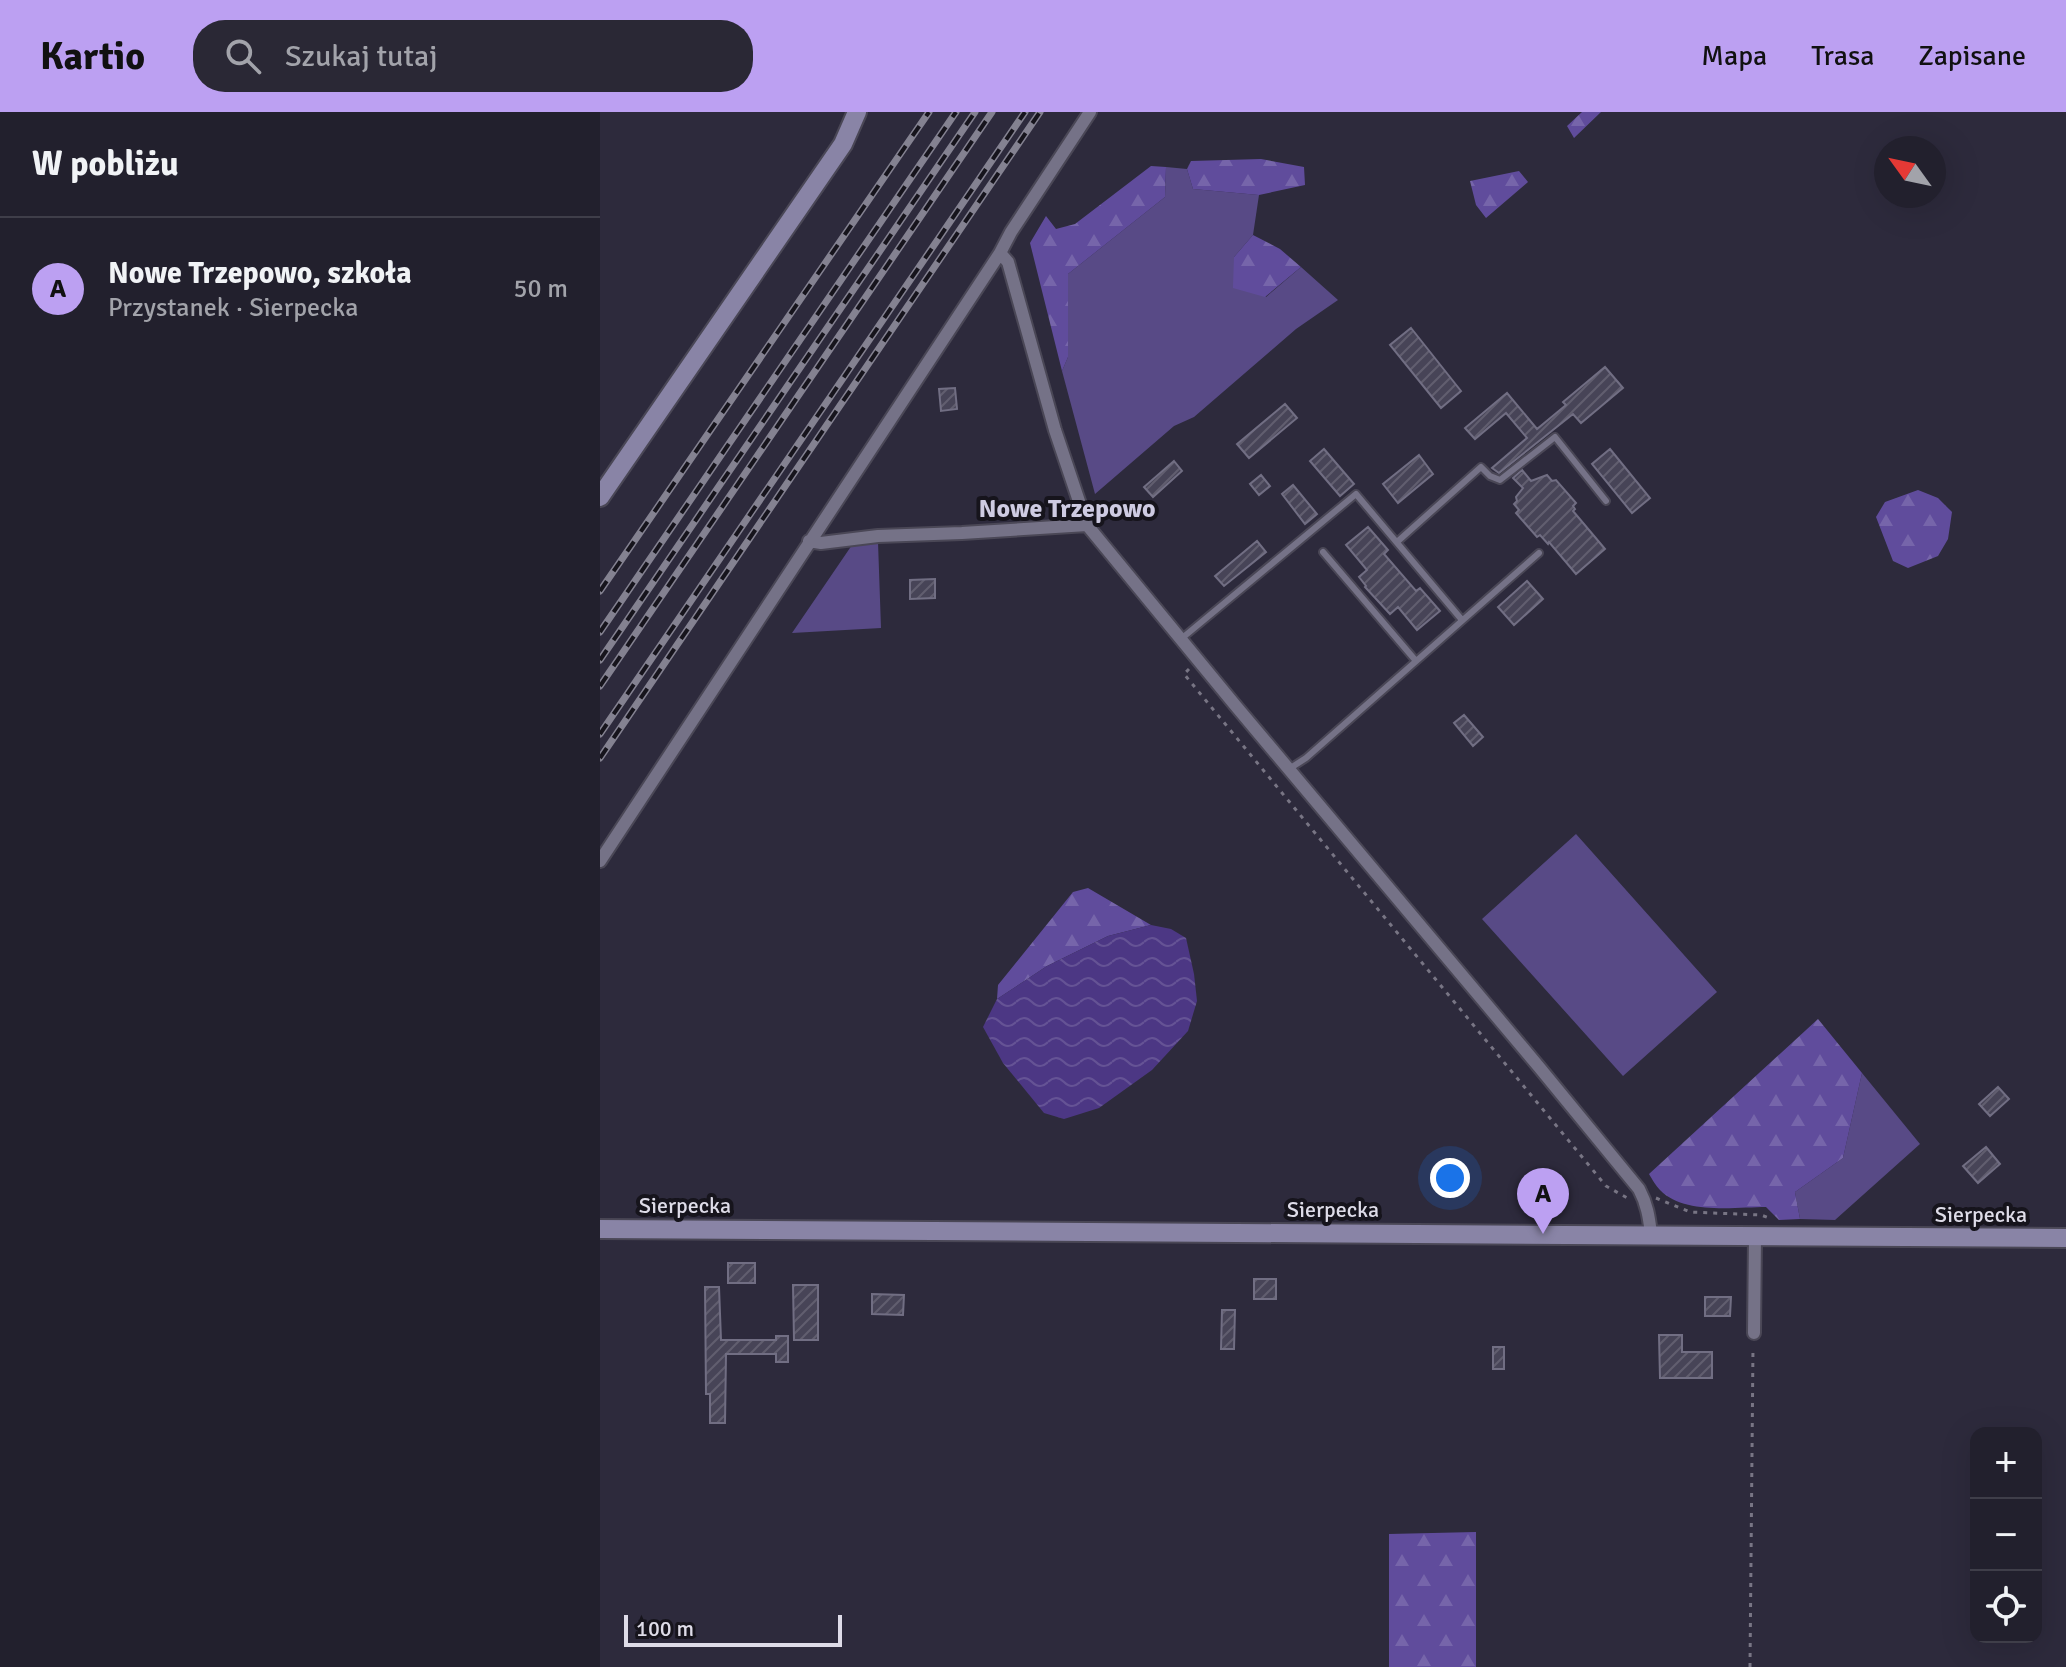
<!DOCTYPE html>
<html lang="pl">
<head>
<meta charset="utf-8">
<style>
  :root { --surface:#22202d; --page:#2a2835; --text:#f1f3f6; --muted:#a2a3aa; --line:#3f3e49; --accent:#bca0f2 }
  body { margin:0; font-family:Signika,sans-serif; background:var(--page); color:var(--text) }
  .controls { position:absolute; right:24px; bottom:24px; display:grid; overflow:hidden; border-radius:16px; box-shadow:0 8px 32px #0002 }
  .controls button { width:72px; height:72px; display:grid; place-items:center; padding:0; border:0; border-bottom:2px solid var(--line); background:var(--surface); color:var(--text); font:40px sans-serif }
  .compass { position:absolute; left:1274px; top:24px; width:72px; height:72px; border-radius:50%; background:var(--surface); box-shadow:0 8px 32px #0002; rotate:303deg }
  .scale { position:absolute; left:24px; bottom:20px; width:218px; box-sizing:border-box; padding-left:8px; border:4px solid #dedce8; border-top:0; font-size:22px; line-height:28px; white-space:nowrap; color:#dedce8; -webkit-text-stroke:6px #16141c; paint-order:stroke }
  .you { position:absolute; left:850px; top:1066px; width:28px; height:28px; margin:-20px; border:6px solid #fff; border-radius:50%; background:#1a73e8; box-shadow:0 0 0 12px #1a73e833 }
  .badge { display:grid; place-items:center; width:52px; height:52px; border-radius:50%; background:var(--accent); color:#111; font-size:26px; font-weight:700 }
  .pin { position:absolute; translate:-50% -66px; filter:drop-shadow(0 2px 4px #0008) }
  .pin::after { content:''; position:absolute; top:42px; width:28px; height:24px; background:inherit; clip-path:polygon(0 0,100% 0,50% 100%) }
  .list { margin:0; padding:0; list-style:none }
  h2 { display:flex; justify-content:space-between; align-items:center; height:104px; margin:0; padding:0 32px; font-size:34px }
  h2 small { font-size:26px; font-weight:400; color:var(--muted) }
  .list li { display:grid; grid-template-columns:52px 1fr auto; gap:24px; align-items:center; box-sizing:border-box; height:144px; padding:0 32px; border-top:2px solid var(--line) }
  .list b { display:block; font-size:30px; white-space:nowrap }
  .list p { margin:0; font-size:26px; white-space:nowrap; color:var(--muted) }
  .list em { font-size:26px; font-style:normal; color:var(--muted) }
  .icon { flex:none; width:44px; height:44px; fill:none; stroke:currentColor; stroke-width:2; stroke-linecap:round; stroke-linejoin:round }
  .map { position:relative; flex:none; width:1466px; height:1555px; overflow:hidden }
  header { display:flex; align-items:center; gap:48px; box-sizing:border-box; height:112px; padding:0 40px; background:var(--accent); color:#111 }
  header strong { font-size:38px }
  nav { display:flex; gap:44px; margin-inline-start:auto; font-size:28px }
  .search { width:560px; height:72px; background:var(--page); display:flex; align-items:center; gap:20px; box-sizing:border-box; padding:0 28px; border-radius:32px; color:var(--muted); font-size:30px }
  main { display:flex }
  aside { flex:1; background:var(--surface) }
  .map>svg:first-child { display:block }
</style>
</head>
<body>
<header>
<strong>Kartio</strong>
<div class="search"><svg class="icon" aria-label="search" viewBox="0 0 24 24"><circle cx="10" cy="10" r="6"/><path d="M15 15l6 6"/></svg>Szukaj tutaj</div>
<nav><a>Mapa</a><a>Trasa</a><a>Zapisane</a></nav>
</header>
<main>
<aside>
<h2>W pobliżu<small></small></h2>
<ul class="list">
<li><span class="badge">A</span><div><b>Nowe Trzepowo, szkoła</b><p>Przystanek · Sierpecka</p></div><em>50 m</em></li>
</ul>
</aside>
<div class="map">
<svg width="1466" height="1555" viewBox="0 0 1466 1555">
  <defs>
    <pattern id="forest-firs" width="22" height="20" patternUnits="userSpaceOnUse" patternTransform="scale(2)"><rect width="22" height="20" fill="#604c9c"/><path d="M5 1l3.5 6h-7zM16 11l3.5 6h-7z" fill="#7665aa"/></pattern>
    <pattern id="water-waves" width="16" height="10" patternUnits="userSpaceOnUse" patternTransform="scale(2)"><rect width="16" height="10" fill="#4c3784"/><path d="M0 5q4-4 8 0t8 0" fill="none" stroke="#655395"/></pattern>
    <pattern id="building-hatch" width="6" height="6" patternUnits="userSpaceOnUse" patternTransform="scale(2)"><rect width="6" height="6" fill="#474457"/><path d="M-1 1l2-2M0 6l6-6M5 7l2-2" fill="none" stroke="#615e6f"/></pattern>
  </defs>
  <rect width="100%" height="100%" fill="#2d2a3c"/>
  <path fill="#584a86" d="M566 55 587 57 593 77 659 83 653 123 634 145 666 185 701 155 738 188 696 217 594 305 574 314 495 382 462 259 468 245V162L565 85Z
    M278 430 281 516 192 521 252 433Z
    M976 722 1117 880 1023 964 882 807Z
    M1262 961 1320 1032 1235 1108 1200 1107 1195 1080 1243 1046Z"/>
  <path fill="url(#forest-firs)" d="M982 0H1001L974 26 967 14Z
    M661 47 704 55 705 73 659 83 593 77 587 57 591 49Z
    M551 54 566 55 565 85 468 162V245L462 259 430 131 446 104 456 117 475 112Z
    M919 59 928 70 886 106 876 93 870 69Z
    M653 123 680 137 701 155 665 185 633 176 634 145Z
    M1318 378 1338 386 1352 400 1348 427 1338 444 1308 456 1293 449 1276 405 1285 390Z
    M488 776 551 813 508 824 447 854 397 887 398 873 473 780Z
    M1218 907 1262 961 1243 1046 1195 1080 1200 1107 1179 1108 1166 1095C1135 1095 1084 1103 1060 1078 1056 1074 1052 1067 1049 1062Z
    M876 1420V1555H789V1422Z"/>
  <path fill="url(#water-waves)" d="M551 813 571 817 586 826 594 862 597 889 588 919 552 958 499 996 464 1007 444 1001 403 951 383 915 397 887 447 854 508 824Z"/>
  <path fill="url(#building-hatch)" stroke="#716e83" stroke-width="2" d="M811 216 861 279 841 296 790 233Z
    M1005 255 1023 276 981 311 973 302 899 361 892 356 927 326 906 301 875 327 865 316 907 281 937 317 966 293 963 290Z
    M355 276 357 297 341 299 339 277Z
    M685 292 697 306 649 346 637 332Z
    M724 337 754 372 740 384 710 349Z
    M1010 337 1050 386 1032 401 992 352Z
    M819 343 833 362 798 391 783 372Z
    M574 349 582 359 553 385 544 375Z
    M922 358 931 369 947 363 952 369 956 368 976 391 973 394 975 397 973 399 1005 437 976 462 949 430 948 432 940 423 937 425 916 401 919 398 914 392 917 389 916 385 923 376 913 366Z
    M661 363 670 374 659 383 650 372Z
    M693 373 717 402 705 412 682 382Z
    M768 415 788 438 784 442 816 479 820 476 840 499 817 518 798 495 790 502 765 475 766 474 759 465 767 458 746 433Z
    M657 429 666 440 624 474 615 464Z
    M335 467V486L310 487V468Z
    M927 469 943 487 914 513 898 495Z
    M864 603 883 625 873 634 854 611Z
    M1398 975 1409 987 1390 1004 1379 992Z
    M1386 1035 1400 1052 1378 1071 1363 1054Z
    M128 1151H155V1171H128Z
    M654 1167H676V1187H654Z
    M193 1173H218V1228H194Z
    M105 1175H119L121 1228H176V1224H188V1250H176V1242H126L125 1311H110V1282H106Z
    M272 1182 304 1183 303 1203 272 1202Z
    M1105 1185H1131L1130 1204H1105Z
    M622 1198H635L634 1237H621Z
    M1059 1223H1082V1240H1112V1266H1060Z
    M893 1235H904V1257H893Z"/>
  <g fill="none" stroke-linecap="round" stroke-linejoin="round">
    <g stroke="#4a4756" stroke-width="10">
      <path id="lane" d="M797 430 881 355 890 364 900 368 955 325 1006 389
        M723 440 816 549
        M581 527 756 382 862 508
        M689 657 706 646 939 441"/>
    </g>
    <g stroke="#4a4756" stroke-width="16">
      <path id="street" d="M490 0 411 120 400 141 408 150 455 318 487 413 635 593 939 955 1039 1077C1047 1092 1049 1105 1051 1122
        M209 429 221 431 278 424 362 421 487 413
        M0 749 400 141
        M1154 1221 1155 1124"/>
    </g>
    <g stroke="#4a4756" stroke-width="22">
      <path id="secondary" d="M0 385 243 32 257 0
        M0 1117 1466 1126"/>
    </g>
    <path stroke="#787584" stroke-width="3" stroke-dasharray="4 6" stroke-linecap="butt" d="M589 557 584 562 1006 1074 1029 1087
      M1056 1086 1090 1100 1161 1103 1172 1107
      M1150 1555 1153 1235"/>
    <use href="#lane" stroke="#757287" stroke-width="6"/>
    <use href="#street" stroke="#757287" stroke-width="12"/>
    <use href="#secondary" stroke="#8984a6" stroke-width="18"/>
    <g stroke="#848291" stroke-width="7">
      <path id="rail" d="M0 479 329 0
        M0 520 356 0
        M0 548 375 0
        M0 574 392 0
        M0 622 425 0
        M0 646 440 0"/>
    </g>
    <use href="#rail" stroke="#16141c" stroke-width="4" stroke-dasharray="12" stroke-linecap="butt"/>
  </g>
  <g text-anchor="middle" stroke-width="8" stroke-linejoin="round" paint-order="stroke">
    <g font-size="22" fill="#dedce8" stroke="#16141c">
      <text x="85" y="1101">Sierpecka</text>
      <text x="733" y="1105">Sierpecka</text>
      <text x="1381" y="1110">Sierpecka</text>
    </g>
    <g font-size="26" font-weight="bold" fill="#cecbe2" stroke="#16141c">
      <text x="467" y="405">Nowe Trzepowo</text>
    </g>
  </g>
</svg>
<div class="controls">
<button>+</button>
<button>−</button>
<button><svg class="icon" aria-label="locate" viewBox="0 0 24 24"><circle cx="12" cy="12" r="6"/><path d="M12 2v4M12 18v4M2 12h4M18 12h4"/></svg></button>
</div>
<svg class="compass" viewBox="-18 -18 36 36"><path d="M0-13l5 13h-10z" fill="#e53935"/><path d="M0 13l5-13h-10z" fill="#a2a3aa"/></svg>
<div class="scale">100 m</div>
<div class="you"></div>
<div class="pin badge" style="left:943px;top:1122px">A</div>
</div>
</main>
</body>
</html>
